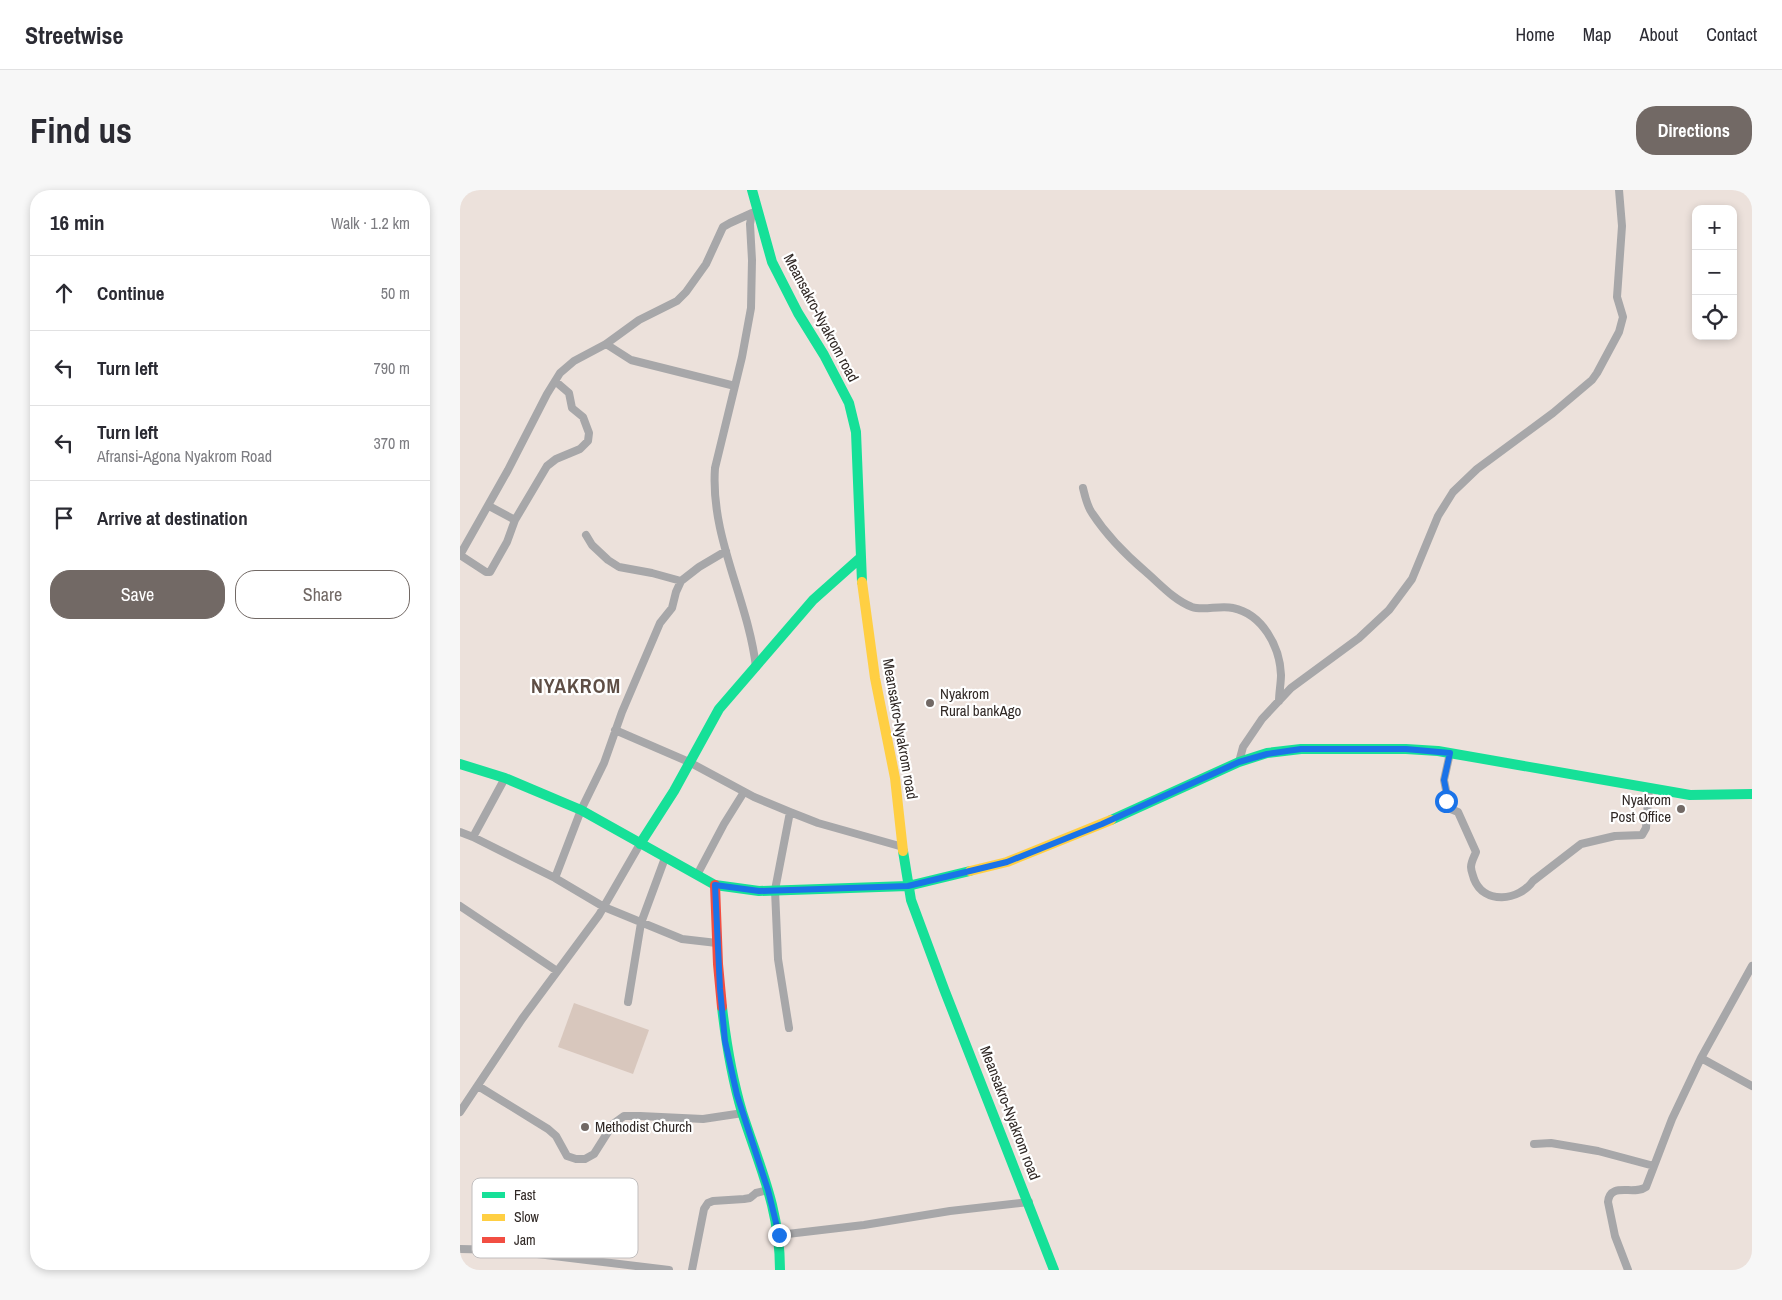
<!DOCTYPE html>
<html lang="en">
<head>
<meta charset="utf-8">
<style>
  :root { --surface:#fff; --page:#f7f7f7; --text:#2b2b33; --muted:#7c7c81; --line:#e1e1e2; --accent:#726965 }
  body { margin:0; font-family:"Archivo Narrow",sans-serif; background:var(--page); color:var(--text) }
  .controls { position:absolute; right:15px; top:15px; display:grid; overflow:hidden; border-radius:10px; box-shadow:0 2px 8px #0003 }
  .controls button { width:45px; height:45px; display:grid; place-items:center; padding:0; border:0; border-bottom:1px solid var(--line); background:var(--surface); color:var(--text); font:25px sans-serif }
  .stop { position:absolute; width:15px; height:15px; margin:-11px; border:4px solid #1a73e8; border-radius:50%; background:#fff }
  .stop.end { background:#1a73e8; border-color:#fff; box-shadow:0 1px 5px #0008 }
  .list { margin:0; padding:0; list-style:none }
  h2 { display:flex; justify-content:space-between; align-items:center; height:65px; margin:0; padding:0 20px; font-size:21px }
  h2 small { font-size:16px; font-weight:400; color:var(--muted) }
  .list li { display:grid; grid-template-columns:32px 1fr auto; gap:15px; align-items:center; box-sizing:border-box; height:75px; padding:0 20px; border-top:1px solid var(--line) }
  .list b { display:block; font-size:19px; white-space:nowrap }
  .list p { margin:0; font-size:16px; white-space:nowrap; color:var(--muted) }
  .list em { font-size:16px; font-style:normal; color:var(--muted) }
  .actions { display:flex; gap:10px; padding:15px 20px }
  .actions a { flex:1; padding:11px 0; border:1px solid var(--accent); border-radius:20px; text-align:center; font-size:18px; color:var(--accent) }
  .actions .main { background:var(--accent); color:#fff }
  .icon { flex:none; width:28px; height:28px; fill:none; stroke:currentColor; stroke-width:2; stroke-linecap:round; stroke-linejoin:round }
  .map { position:relative; flex:none; width:1292px; height:1080px; overflow:hidden; border-radius:20px }
  header { display:flex; align-items:center; gap:30px; box-sizing:border-box; height:70px; padding:0 25px; background:var(--surface); border-bottom:1px solid var(--line) }
  header strong { font-size:24px }
  nav { display:flex; gap:28px; margin-inline-start:auto; font-size:18px }
  .intro { display:flex; align-items:center; justify-content:space-between; box-sizing:border-box; height:120px; padding:0 30px }
  h1 { margin:0; font-size:35px }
  .button { padding:12px 22px; border-radius:20px; background:var(--accent); color:#fff; font-size:18px; font-weight:700 }
  main { display:flex; gap:30px; padding:0 30px }
  aside { flex:1; background:var(--surface); border-radius:20px; box-shadow:0 2px 8px #0003 }
  .map>svg:first-child { display:block }
</style>
</head>
<body>
<header>
<strong>Streetwise</strong>
<nav><a>Home</a><a>Map</a><a>About</a><a>Contact</a></nav>
</header>
<div class="intro"><h1>Find us</h1><a class="button">Directions</a></div>
<main>
<aside>
<h2>16 min<small>Walk · 1.2 km</small></h2>
<ul class="list">
<li><svg class="icon" aria-label="ahead" viewBox="0 0 24 24"><path d="M12 20V5M6 11l6-6 6 6"/></svg><div><b>Continue</b></div><em>50 m</em></li>
<li><svg class="icon" aria-label="left" viewBox="0 0 24 24"><path d="M17 20v-9H6M10 6l-5 5 5 5"/></svg><div><b>Turn left</b></div><em>790 m</em></li>
<li><svg class="icon" aria-label="left" viewBox="0 0 24 24"><path d="M17 20v-9H6M10 6l-5 5 5 5"/></svg><div><b>Turn left</b><p>Afransi-Agona Nyakrom Road</p></div><em>370 m</em></li>
<li><svg class="icon" aria-label="arrive" viewBox="0 0 24 24"><path d="M6 21V4h12l-3 4 3 4H6"/></svg><div><b>Arrive at destination</b></div></li>
</ul>
<div class="actions"><a class="main">Save</a><a>Share</a></div>
</aside>
<div class="map">
<svg width="1292" height="1080" viewBox="0 0 1292 1080">
  <rect width="100%" height="100%" fill="#ece1db"/>
  <path fill="#d8c7bd" d="M114 813 189 840 173 884 98 857Z"/>
  <g fill="none" stroke-linecap="round" stroke-linejoin="round">
    <path stroke="#a7a7a9" stroke-width="8" d="M146 154 171 170 275 196
      M623 298C625 306 627 316 632 323 647 346 666 365 686 382 701 395 714 410 732 417 743 421 760 415 773 418 802 424 820 456 821 485 821 493 819 503 819 511
      M29 316 55 330
      M126 345 132 355 148 370 159 377 192 383 221 391
      M0 365 48 280 87 204 100 183 114 171 146 154 179 130 217 111 226 102 246 74 263 37 270 33 292 23
      M0 365 26 382H30L47 352 55 330 87 276 96 269 120 259 128 251 129 243 123 227 112 218 109 203 95 191
      M296 477C288 409 250 347 255 278L282 167 291 118 292 70 290 34 292 23 298 20
      M155 540 229 572 294 607 330 622 358 633 443 657
      M990 563 984 590 987 605 986 615 988 618 998 622 1016 662C1014 667 1011 672 1011 677 1011 681 1013 685 1014 689 1024 715 1059 711 1073 691L1121 654 1155 646 1182 645 1186 638 1189 598
      M779 572 783 557 802 529 831 498 899 448 929 420 952 389 978 326 993 302 1017 279 1093 223 1132 190 1137 183 1159 142 1163 127 1157 107 1162 36 1159 0
      M0 642 13 647 95 688 144 717 222 749 257 753
      M13 647 45 588
      M237 685 264 634 284 602
      M95 688 121 620 144 573 162 522 200 433 212 418 216 402 221 391 239 377 266 361
      M0 716 97 781
      M168 812 181 733 205 668
      M329 838 318 769 315 700 330 622
      M1241 868 1292 896
      M18 896 88 939 96 946 107 966 116 969H125L134 964 153 934 164 926H180L243 929 283 923
      M0 922 62 829 139 725 180 654
      M1074 954 1091 953 1138 961 1194 976
      M319 1045 404 1035 490 1021 569 1012
      M0 1059 44 1060 209 1080
      M232 1080 244 1019 248 1013 253 1011 284 1009 290 1008 296 1003 308 1000
      M1168 1080 1155 1046 1148 1012C1150 991 1174 1006 1186 997L1212 929 1241 868 1292 776"/>
    <path stroke="#16e098" stroke-width="10" d="M292 0 312 72 338 123 364 165 389 213 396 242 402 392
      M0 574 45 588 121 620 255 695 299 701 448 696 510 681
      M651 630 779 572 807 563 841 559H946L978 561 1230 605 1292 604
      M180 654 214 601 259 519 353 410 399 369
      M443 661 451 710 484 799 594 1080
      M262 817C266 852 272 888 282 922 300 978 320 1019 320 1080"/>
    <path stroke="#ffcf43" stroke-width="10" d="M402 392 415 488 435 588 443 661
      M510 681 547 672 651 630"/>
    <path stroke="#f24e42" stroke-width="10" d="M255 695 258 774 262 817"/>
  </g>
  <g fill="none" stroke-linecap="round" stroke-linejoin="round">
    <path stroke="#1a73e8" stroke-width="6" d="M319 1045 308 1000 277 905 265 851 260 799 255 695 299 701 448 696 547 672 642 634 779 572 807 564 841 559H946L990 563 984 590 987 605 986 611"/>
  </g>
  <g fill="#726965" stroke="#fff" stroke-width="2">
    <circle cx="470" cy="513" r="5"/>
    <circle cx="1221" cy="619" r="5"/>
    <circle cx="125" cy="937" r="5"/>
  </g>
  <g text-anchor="middle" stroke-width="4.5" stroke-linejoin="round" paint-order="stroke">
    <g font-size="15" fill="#302825" stroke="#fff">
      <text transform="translate(361 128) rotate(62)" y="5">Meansakro-Nyakrom road</text>
      <text transform="translate(440 539) rotate(80)" y="5">Meansakro-Nyakrom road</text>
      <text transform="translate(550 923) rotate(69)" y="5">Meansakro-Nyakrom road</text>
    </g>
    <g font-size="15" fill="#302825" stroke="#fff" text-anchor="start">
      <text x="480" y="509">Nyakrom<tspan x="480" dy="17">Rural bankAgo</tspan></text>
      <text x="1211" y="615" text-anchor="end">Nyakrom<tspan x="1211" dy="17">Post Office</tspan></text>
      <text x="135" y="942">Methodist Church</text>
    </g>
    <g font-size="20" font-weight="bold" letter-spacing="1" fill="#5e4e45" stroke="#fff">
      <text x="116" y="503">NYAKROM</text>
    </g>
  </g>
  <rect x="12" y="988" width="166" height="80" rx="8" fill="#fff" stroke="#c1bebe" stroke-width="1"/>
  <rect x="22" y="1002" width="23" height="6" fill="#16e098"/>
  <rect x="22" y="1024" width="23" height="7" fill="#ffcf43"/>
  <rect x="22" y="1047" width="23" height="6" fill="#f24e42"/>
  <g font-size="14" fill="#302825">
    <text x="54" y="1010">Fast</text>
    <text x="54" y="1032">Slow</text>
    <text x="54" y="1055">Jam</text>
  </g>
</svg>
<div class="controls">
<button>+</button>
<button>−</button>
<button><svg class="icon" aria-label="locate" viewBox="0 0 24 24"><circle cx="12" cy="12" r="6"/><path d="M12 2v4M12 18v4M2 12h4M18 12h4"/></svg></button>
</div>
<div class="stop" style="left:986px;top:611px"></div>
<div class="stop end" style="left:319px;top:1045px"></div>
</div>
</main>
</body>
</html>
